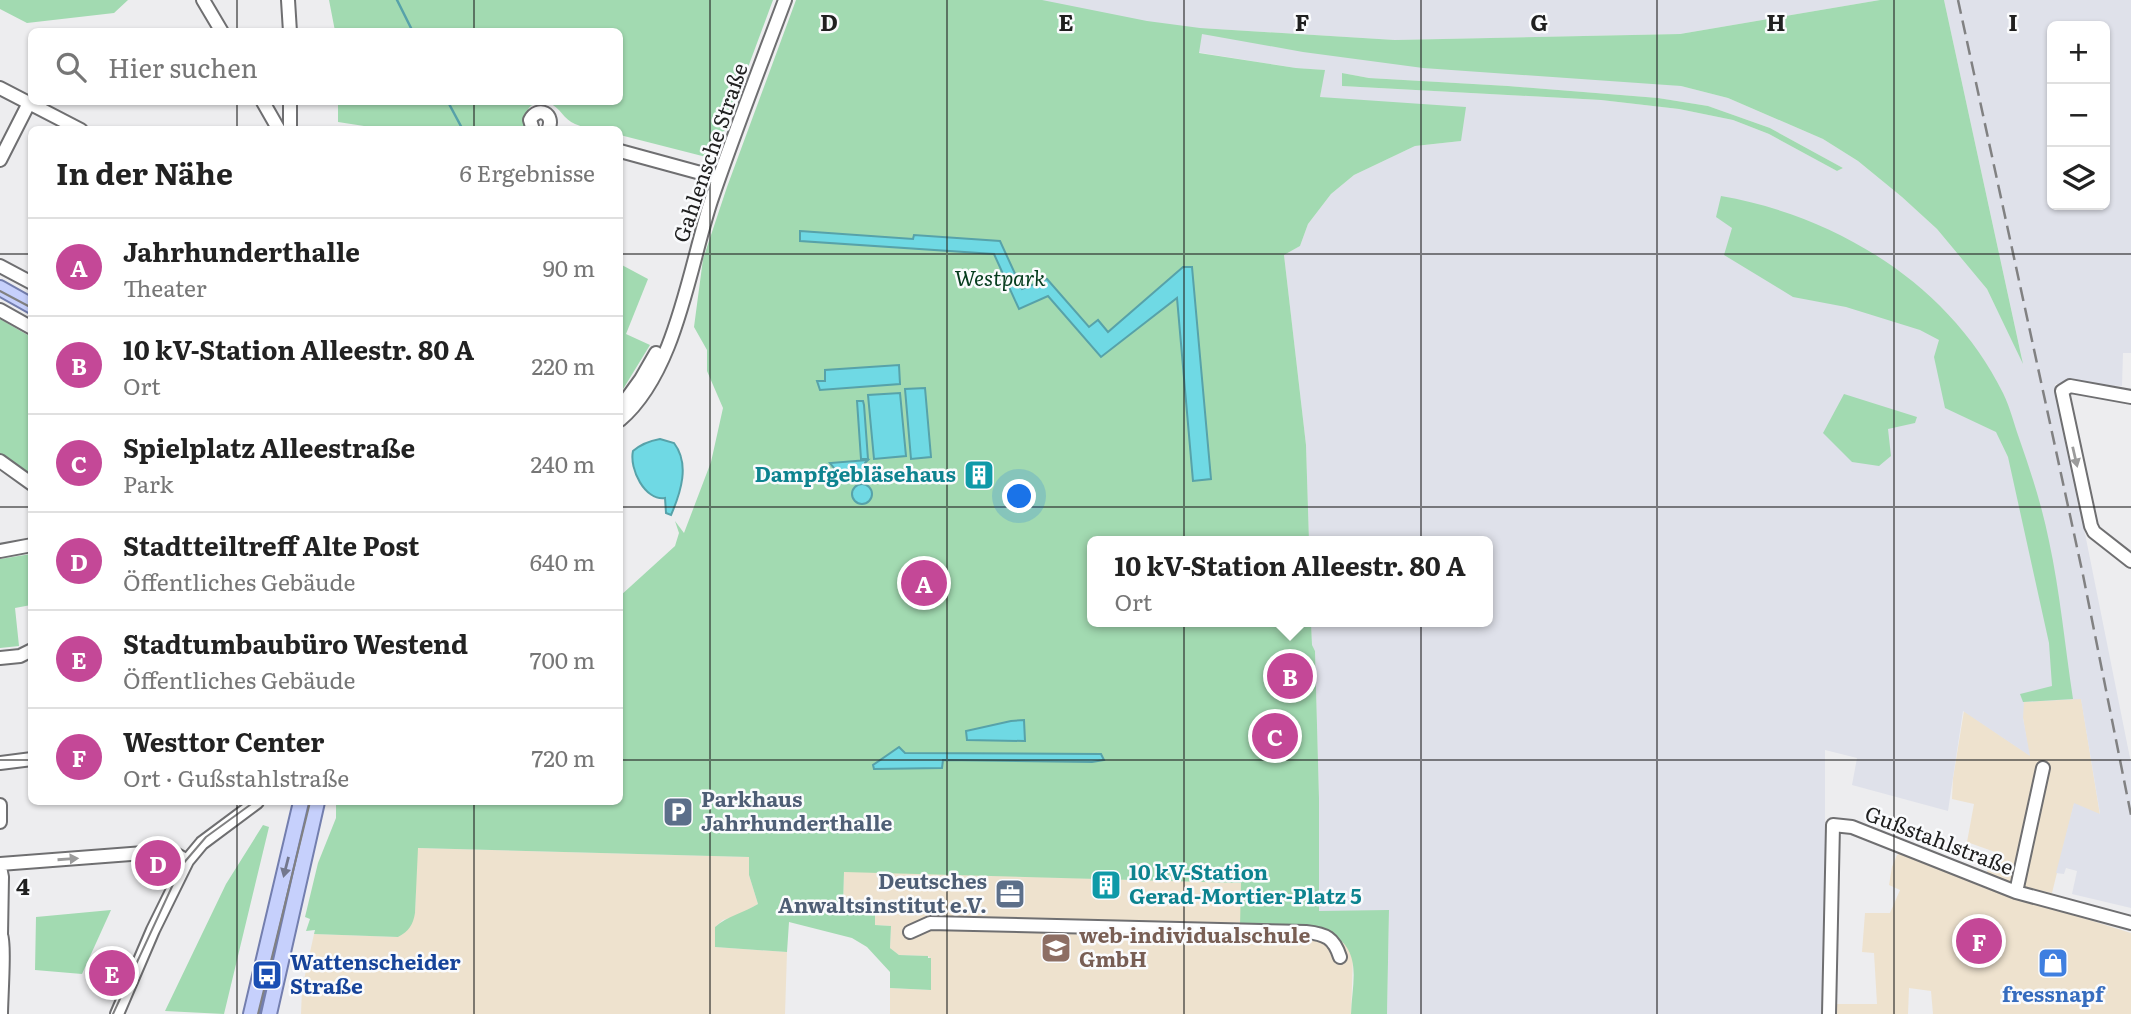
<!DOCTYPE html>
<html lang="de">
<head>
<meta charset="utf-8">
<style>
  :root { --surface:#fff; --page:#f6f6f6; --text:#222; --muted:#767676; --line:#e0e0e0; --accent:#c44897 }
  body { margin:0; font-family:Literata,serif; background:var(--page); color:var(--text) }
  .controls { position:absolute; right:21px; top:21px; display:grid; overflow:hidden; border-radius:10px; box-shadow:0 2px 5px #0004 }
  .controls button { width:63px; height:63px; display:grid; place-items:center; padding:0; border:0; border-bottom:2px solid var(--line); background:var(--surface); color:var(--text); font:35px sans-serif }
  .you { position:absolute; left:1020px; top:497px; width:24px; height:24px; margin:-18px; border:5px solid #fff; border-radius:50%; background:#1a73e8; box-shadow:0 0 0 10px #1a73e833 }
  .badge { display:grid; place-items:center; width:46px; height:46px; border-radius:50%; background:var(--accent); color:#fff; font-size:23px; font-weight:700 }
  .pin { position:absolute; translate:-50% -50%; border:4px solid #fff; box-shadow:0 2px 7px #0006 }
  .popup { position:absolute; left:1087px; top:536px; width:406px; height:91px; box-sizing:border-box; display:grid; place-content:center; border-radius:10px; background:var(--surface); filter:drop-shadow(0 2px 5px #0005); font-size:23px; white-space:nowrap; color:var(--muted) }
  .popup b { font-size:26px; color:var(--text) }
  .popup::after { content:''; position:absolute; left:50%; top:100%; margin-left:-14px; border:14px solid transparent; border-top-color:var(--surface) }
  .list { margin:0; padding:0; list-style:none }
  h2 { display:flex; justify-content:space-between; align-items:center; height:91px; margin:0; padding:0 28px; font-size:30px }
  h2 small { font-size:23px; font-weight:400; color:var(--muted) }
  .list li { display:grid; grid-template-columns:46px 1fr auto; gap:21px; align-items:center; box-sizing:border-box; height:98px; padding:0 28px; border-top:2px solid var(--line) }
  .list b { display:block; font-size:26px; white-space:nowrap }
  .list p { margin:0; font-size:23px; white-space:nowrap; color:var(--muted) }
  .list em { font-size:23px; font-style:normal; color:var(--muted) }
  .icon { flex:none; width:38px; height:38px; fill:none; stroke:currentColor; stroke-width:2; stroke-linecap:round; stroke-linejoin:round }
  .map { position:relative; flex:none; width:2131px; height:1014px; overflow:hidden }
  .search { position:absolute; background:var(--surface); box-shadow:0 2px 5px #0004; left:28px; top:28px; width:595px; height:77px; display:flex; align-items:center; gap:18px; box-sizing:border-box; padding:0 24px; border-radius:10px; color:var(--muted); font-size:26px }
  .panel { position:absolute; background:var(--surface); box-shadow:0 2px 5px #0004; left:28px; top:126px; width:595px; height:679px; border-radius:10px }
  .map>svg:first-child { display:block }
</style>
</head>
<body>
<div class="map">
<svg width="2131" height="1014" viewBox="0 0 2131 1014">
  <rect width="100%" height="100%" fill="#ededef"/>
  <path fill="#eee2ce" d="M2081 698 2100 815 2074 804 2052 893 2017 886 1986 874 1995 852 1967 842 1974 804 1952 799 1953 778 1964 711 2029 755 2023 718V702Z
    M417 848 750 857 749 875 758 904 739 915 723 920 715 927V947L787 952 785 1014H301L302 989 314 934 398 937 415 913Z
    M1904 851 2029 901 2131 933V1014H1933L1931 991 1909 988 1908 1014H1834V1004H1877L1874 953 1862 952 1865 913H1890L1900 890 1889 885 1892 867 1897 855Z
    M844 871 1241 883 1343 941 1353 956 1351 1014H890V988L931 990V959L928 956 899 955 890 948 891 926 875 925V907L843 905Z"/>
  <path fill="#dfe1ea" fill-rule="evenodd" d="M962 0H1880L1680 34 1395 40 1200 28 1681 86 1728 98 1823 139 1858 161 1902 197 1937 229 1987 289 2022 359 1944 0H2131V353H2123L2122 386 2055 384 2131 763V908L2072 894 2077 871 2066 868 2064 874 2056 873 2074 803 2100 814 2081 699 2024 702 2023 718 2030 756 1963 711 1948 811 1852 785 1857 758 1825 750V1014H1387L1389 911 1319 912V798L1315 651 1312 646 1311 622H1488V541H1309L1306 445 1284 255 1300 246 1308 224 1331 194 1354 175 1415 146 1461 141 1320 97 1324 70 1296 68 1184 50ZM2052 26H2105V205H2052ZM1342 73 1369 78 1508 86 1658 98 1708 106 1770 128 1843 168 1837 171 1769 134 1733 120 1679 109 1601 100 1342 86Z"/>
  <path fill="#a2dab1" d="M0 0H128L114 13 27 23 0 9Z
    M329 0H773L714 159 620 135V130C604 130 589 130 575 124 564 120 560 107 549 103 531 97 521 114 526 129L390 130 338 122V102H620V32L335 31Z
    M796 0H1042L1147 21 1200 28 1395 40 1680 34 1880 0H1944L2023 364 1987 289 1937 229 1902 197 1858 161 1823 139 1728 98 1681 86 1423 68 1303 52 1202 34 1199 53 1296 68 1325 70 1320 97 1466 107 1461 141 1415 146 1354 175 1331 194 1308 224 1300 246 1284 255 1306 445 1309 541H1092V622H1311L1312 645 1315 651 1319 798V911L1389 910 1387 1014H1351C1352 983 1363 952 1332 934L1240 926 1241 883 844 872 843 906 875 907V925L891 926 890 948 899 955 928 956V958H931V990L890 988V972L867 947 852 938 789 922 787 952 715 947V927C727 916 744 913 758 904L749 875V857L418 848 415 913C413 925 409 931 398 937L314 934 315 930 306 931 310 919 305 917 318 863 336 818V802H620V596L675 546 679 533 675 521 684 533 711 462 723 408 707 371V350L694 327 703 259 727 187Z
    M1342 73 1369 78 1508 86 1658 98 1708 106 1770 128 1843 168 1837 171 1769 134 1733 120 1679 109 1601 100 1342 86Z
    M1721 196C1837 216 1950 285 2003 393 2010 407 2014 424 2019 438 2031 472 2042 506 2049 541 2060 592 2065 646 2073 699L2023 702 2020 694 2052 686 2049 643 2008 457 1996 432 1945 408 1934 357 1939 340 1920 330 1846 307 1793 297 1724 255 1732 228 1716 217Z
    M620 264 648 279 626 334 650 345 620 394Z
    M0 319 31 337V476L0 453Z
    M1844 394 1917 417 1915 423 1888 429 1891 456 1879 466 1852 462 1823 433Z
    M31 554V605L15 608 19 646 0 648V559Z
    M263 825 269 827 224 1014 165 1011 226 884Z
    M111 910 82 974 35 970 36 917Z"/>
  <path fill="#6fd9e4" stroke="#57a2a9" stroke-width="2" d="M800 231 913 239 914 235 1000 241 1022 289 1047 279 1089 327 1098 320 1108 332 1183 267H1192L1211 479 1193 481 1177 298 1101 357 1048 296 1019 309 994 254 800 241Z
    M899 365 900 384 820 390 817 381H825V370Z
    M925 388 931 457 911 459 905 389Z
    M900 393 906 456 874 459 868 395Z
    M857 401H863L864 405 868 459H861Z
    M660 439 674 443C690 464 681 492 671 515L666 513 665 498C645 501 629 469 633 451 641 444 649 441 660 439Z
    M868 460 865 463V472L838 473 830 463Z
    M852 494a10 10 0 1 1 20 0a10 10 0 1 1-20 0Z
    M1024 720 1025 741 967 740 966 731 1011 721Z
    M899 747 905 753 1101 754 1104 760 1092 762 943 760 942 768 874 769 873 765Z"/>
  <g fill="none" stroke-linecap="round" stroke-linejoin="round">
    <path stroke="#57a2a9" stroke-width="2.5" d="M397 0 413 32
      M448 102 463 130"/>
    <g stroke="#6f6f71" stroke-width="16">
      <path id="minor" d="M203 0 222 32
        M288 0 290 32
        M0 88 81 130
        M263 102 279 130
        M290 102V130
        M533 130 530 120C538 105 556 114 548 130
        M620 151 719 178
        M0 160 29 103
        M0 266 32 283
        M0 310 32 328
        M2131 397 2070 386 2062 391 2091 526 2094 532 2131 561
        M620 408 641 379 656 353
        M620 420C676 372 689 268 711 201 734 133 760 67 785 0
        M0 461 32 484
        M0 551 32 545
        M0 658 20 656 32 650
        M0 763 32 759
        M0 805V822
        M0 864 170 851 187 861
        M0 867 2 877 1 935C5 943 1 1000 1 1014
        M2016 892 2043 768
        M910 932 930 923 1306 932C1326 934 1334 938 1340 957
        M117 1014 153 930 187 861 202 843 257 802
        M1829 1014 1833 825 1852 827 2016 892 2131 923"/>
    </g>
    <g stroke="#737eae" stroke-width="18">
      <path id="major" d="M0 288 32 306
        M251 1014 301 802
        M269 1014 317 802"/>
    </g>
    <use href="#minor" stroke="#fff" stroke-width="12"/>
    <use href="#major" stroke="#c6d0fc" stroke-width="14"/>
    <path stroke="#818182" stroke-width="2" d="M0 291 32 308
      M113 1014 182 865 206 837 254 802
      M258 1014 310 802"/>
    <path stroke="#818182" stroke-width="2.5" stroke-dasharray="14 7" stroke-linecap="butt" d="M1958 0 2083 575 2131 815"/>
  </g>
  <defs><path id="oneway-solid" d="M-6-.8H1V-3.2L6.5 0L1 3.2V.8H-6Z" transform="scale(1.75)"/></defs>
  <g fill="#9b9b9b">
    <use href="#oneway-solid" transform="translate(2075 457) rotate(77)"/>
    <use href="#oneway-solid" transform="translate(68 859) rotate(-4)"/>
  </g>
  <use fill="#73788e" href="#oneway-solid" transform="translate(286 867) rotate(104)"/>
  <path fill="none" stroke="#202020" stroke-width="2" stroke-opacity="0.55" d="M237 0V32M474 0V32M710 0V1014M947 0V1014M1184 0V1014M1421 0V1014M1657 0V1014M1894 0V1014M237 102V130M474 102V130M0 254H32M620 254H2131M0 507H32M620 507H2131M0 760H32M620 760H2131M237 802V1014M474 802V1014"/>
  <defs>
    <g id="building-square" transform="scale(1.575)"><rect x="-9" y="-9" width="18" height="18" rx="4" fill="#0f9aa8" stroke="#fafbfd"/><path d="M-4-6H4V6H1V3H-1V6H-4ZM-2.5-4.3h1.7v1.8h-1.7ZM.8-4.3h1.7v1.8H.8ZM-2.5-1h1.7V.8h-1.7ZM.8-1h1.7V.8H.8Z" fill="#fff"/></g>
    <g id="parking-square" transform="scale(1.575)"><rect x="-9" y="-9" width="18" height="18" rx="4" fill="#5c6f8a" stroke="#fafbfd"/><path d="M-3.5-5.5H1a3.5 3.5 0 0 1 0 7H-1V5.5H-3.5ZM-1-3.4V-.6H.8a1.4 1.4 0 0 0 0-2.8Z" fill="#fff"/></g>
    <g id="office-square" transform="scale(1.575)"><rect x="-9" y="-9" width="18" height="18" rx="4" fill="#5c6f8a" stroke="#fafbfd"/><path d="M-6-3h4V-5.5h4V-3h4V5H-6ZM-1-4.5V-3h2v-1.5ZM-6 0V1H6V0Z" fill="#fff"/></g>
    <g id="school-square" transform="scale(1.575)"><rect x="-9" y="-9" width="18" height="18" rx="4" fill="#8d6e63" stroke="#fafbfd"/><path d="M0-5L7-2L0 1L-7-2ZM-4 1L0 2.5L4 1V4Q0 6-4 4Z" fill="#fff"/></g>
    <g id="shop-square" transform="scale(1.575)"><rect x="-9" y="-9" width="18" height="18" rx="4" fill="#3f7fe0" stroke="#fafbfd"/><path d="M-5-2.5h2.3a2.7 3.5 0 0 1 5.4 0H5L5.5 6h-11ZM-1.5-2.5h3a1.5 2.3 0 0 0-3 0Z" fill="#fff"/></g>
    <g id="bus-square" transform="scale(1.575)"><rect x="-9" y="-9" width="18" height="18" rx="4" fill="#1a4fb4" stroke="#fafbfd"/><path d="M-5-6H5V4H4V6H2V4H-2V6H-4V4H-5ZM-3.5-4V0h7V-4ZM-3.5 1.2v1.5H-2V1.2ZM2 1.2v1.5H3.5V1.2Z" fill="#fff"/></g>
  </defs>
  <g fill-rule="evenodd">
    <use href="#building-square" x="979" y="475"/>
    <use href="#parking-square" x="678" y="812"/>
    <use href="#building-square" x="1106" y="885"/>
    <use href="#office-square" x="1010" y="894"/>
    <use href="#school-square" x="1056" y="948"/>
    <use href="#shop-square" x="2053" y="963"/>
    <use href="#bus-square" x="267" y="975"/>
  </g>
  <g text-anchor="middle" stroke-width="5" stroke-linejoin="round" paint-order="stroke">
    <g font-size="21" fill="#202020" stroke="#fafbfd">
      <text transform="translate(711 153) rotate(-71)" y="7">Gahlensche Straße</text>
      <text transform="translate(1939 841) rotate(21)" y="7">Gußstahlstraße</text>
    </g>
    <g font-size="21" font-style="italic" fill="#043b1c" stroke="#fafbfd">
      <text x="1000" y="286">Westpark</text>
    </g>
    <g font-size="21" font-weight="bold" fill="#0d838f" stroke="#fafbfd" text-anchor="end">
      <text x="956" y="482">Dampfgebläsehaus</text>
      <text x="1129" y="880" text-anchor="start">10 kV-Station<tspan x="1129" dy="24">Gerad-Mortier-Platz 5</tspan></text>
    </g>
    <g font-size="21" font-weight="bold" fill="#4e5e75" stroke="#fafbfd" text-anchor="start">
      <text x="701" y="807">Parkhaus<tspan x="701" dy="24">Jahrhunderthalle</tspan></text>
      <text x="987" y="889" text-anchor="end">Deutsches<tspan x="987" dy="24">Anwaltsinstitut e.V.</tspan></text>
    </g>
    <g font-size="21" font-weight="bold" fill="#785e54" stroke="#fafbfd" text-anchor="start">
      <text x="1079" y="943">web-individualschule<tspan x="1079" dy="24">GmbH</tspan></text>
    </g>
    <g font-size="21" font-weight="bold" fill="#164399" stroke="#fafbfd" text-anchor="start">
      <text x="290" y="970">Wattenscheider<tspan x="290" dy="24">Straße</tspan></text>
    </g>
    <g font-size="21" font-weight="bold" fill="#366cbe" stroke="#fafbfd">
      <text x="2053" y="1002">fressnapf</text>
    </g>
  </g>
  <g font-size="23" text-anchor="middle" font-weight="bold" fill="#202020" stroke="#fafbfd" stroke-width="5" stroke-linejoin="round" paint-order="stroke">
    <text x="829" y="31">D</text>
    <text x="1066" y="31">E</text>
    <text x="1302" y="31">F</text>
    <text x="1539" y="31">G</text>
    <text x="1776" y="31">H</text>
    <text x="2013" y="31">I</text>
    <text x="23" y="895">4</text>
  </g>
</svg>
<div class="controls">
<button>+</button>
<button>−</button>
<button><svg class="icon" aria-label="layers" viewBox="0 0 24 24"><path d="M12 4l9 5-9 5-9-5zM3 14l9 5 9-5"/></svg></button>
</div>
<div class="you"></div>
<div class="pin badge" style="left:924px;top:583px">A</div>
<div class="pin badge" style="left:1290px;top:676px">B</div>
<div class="popup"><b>10 kV-Station Alleestr. 80 A</b>Ort</div>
<div class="pin badge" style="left:1275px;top:736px">C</div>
<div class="pin badge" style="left:158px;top:863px">D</div>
<div class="pin badge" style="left:112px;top:973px">E</div>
<div class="pin badge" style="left:1979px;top:941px">F</div>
<div class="search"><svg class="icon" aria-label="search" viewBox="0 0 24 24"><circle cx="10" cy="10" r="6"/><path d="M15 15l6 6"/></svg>Hier suchen</div>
<section class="panel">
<h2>In der Nähe<small>6 Ergebnisse</small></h2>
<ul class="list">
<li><span class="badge">A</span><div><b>Jahrhunderthalle</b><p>Theater</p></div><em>90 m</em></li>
<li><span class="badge">B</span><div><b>10 kV-Station Alleestr. 80 A</b><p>Ort</p></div><em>220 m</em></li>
<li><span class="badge">C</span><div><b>Spielplatz Alleestraße</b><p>Park</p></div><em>240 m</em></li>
<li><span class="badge">D</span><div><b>Stadtteiltreff Alte Post</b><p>Öffentliches Gebäude</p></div><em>640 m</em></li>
<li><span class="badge">E</span><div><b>Stadtumbaubüro Westend</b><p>Öffentliches Gebäude</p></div><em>700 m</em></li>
<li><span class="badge">F</span><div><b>Westtor Center</b><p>Ort · Gußstahlstraße</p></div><em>720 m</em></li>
</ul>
</section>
</div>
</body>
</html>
